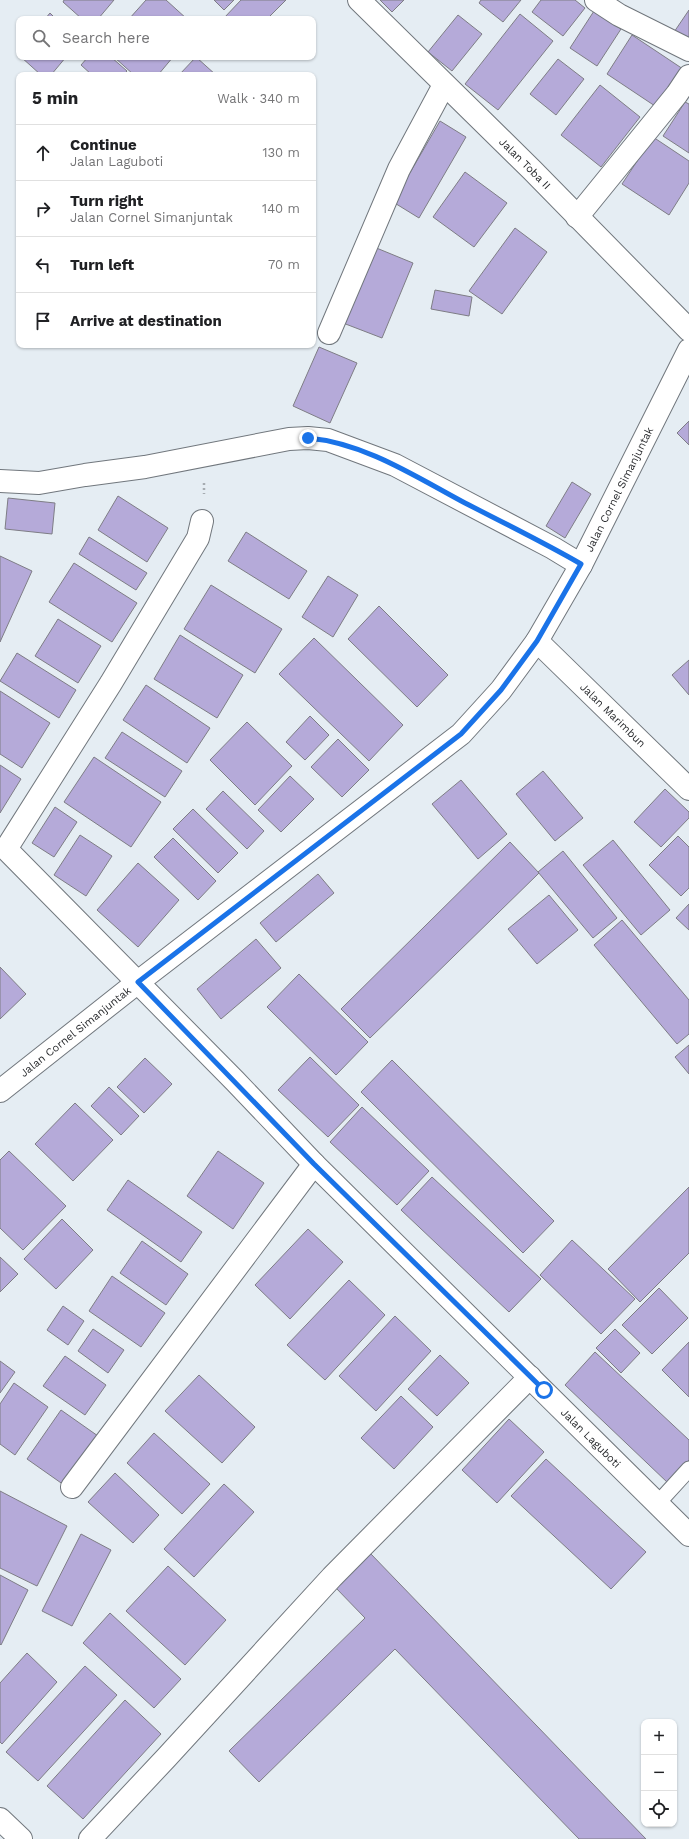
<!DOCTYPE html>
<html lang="en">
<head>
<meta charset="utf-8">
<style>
  :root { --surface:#fff; --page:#f2f2f2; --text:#202124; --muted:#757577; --line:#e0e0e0 }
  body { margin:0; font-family:"Work Sans",sans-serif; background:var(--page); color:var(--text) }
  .controls { position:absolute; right:12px; bottom:12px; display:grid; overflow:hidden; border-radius:8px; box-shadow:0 1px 3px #0004 }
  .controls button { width:36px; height:36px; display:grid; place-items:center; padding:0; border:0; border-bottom:1px solid var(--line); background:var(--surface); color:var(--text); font:20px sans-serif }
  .stop { position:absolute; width:12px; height:12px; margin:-9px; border:3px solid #1a73e8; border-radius:50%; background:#fff }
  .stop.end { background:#1a73e8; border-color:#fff; box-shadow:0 1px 4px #0008 }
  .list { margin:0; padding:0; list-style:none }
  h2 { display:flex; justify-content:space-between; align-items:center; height:52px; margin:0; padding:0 16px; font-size:17px }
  h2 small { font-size:13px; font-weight:400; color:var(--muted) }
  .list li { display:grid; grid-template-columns:26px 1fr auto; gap:12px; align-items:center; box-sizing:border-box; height:56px; padding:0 16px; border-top:1px solid var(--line) }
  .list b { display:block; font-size:15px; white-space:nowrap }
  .list p { margin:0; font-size:13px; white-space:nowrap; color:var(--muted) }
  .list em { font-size:13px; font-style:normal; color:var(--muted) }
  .icon { flex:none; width:22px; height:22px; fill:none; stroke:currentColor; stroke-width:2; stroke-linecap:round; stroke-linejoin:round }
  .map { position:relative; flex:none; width:689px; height:1839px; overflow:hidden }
  .search { position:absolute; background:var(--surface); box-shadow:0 1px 3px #0004; left:16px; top:16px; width:300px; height:44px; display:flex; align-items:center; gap:10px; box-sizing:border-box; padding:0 14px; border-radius:8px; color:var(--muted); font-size:15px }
  .panel { position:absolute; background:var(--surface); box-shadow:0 1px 3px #0004; left:16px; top:72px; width:300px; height:276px; border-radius:8px }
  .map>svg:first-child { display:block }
</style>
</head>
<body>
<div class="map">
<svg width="689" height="1839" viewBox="0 0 689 1839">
  <rect width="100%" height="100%" fill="#e5edf3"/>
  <path fill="#b5aad9" stroke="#7e7d85" d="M64 0H114L98 19H82L63 2Z
    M146 0H166L187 19H129Z
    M214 0H234L224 10Z
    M241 0H286L267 19H225L224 18Z
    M380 0H404L392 12Z
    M481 0H521L503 22 479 3Z
    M541 0H575L585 8 563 36 532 12Z
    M689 10V46L672 35Z
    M594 11 621 29 597 66 570 48Z
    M50 13 56 19H45Z
    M520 14 553 41 498 110 465 84Z
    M458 15 482 34 452 71 428 52Z
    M632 35 683 69 658 108 607 74Z
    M21 57H66L51 75H41Z
    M88 57H111L127 71 123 75H92L81 65Z
    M114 57H173L158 75H134Z
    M196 57 216 75H179Z
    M558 59 584 79 556 115 530 94Z
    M600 85 640 117 601 167 561 135Z
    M685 102 689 104V153L663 136Z
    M440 121 466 137 419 218 393 202Z
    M653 137 689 161V183L669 215 622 184Z
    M465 172 507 203 474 247 433 217Z
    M515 228 547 252 502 314 469 291Z
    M374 247 413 263 382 338 343 323Z
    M435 290 472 297 469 316 431 309Z
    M319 347 357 363 330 423 293 406Z
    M689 421V445L677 433Z
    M572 482 591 494 565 538 546 526Z
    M118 496 168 528 147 562 98 530Z
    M8 498 55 503 52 534 5 529Z
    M246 532 307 571 289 599 228 561Z
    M89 537 147 573 136 590 79 554Z
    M0 556 32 571 0 642Z
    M74 563 137 603 112 642 49 602Z
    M328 576 358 595 333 637 302 617Z
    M211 585 282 629 255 673 184 629Z
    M379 606 448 675 417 707 348 639Z
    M58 619 101 646 78 683 35 656Z
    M180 635 243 675 217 718 154 679Z
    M314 638 403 725 369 761 279 674Z
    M17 653 76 690 59 718 0 681Z
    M689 660V695L672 675Z
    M146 685 210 728 187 763 123 720Z
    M0 691 50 723 22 768 0 754Z
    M310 716 329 735 305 760 286 742Z
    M247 722 292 766 255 805 210 760Z
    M122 732 182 771 165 797 105 758Z
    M338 739 369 770 342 797 311 767Z
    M94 757 161 802 131 847 64 802Z
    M0 765 21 779 0 813Z
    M543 771 583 818 555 841 516 794Z
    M290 776 314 799 281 832 258 810Z
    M461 780 507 834 478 859 432 804Z
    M665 789 689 812V818L661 847 634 822Z
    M223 791 264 831 247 849 206 809Z
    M55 807 77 822 54 857 32 843Z
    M193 809 238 853 218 873 173 829Z
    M80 835 112 856 86 896 54 875Z
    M678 836 689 847V888L681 896 649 865Z
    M173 838 216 881 198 900 154 857Z
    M613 840 670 910 641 935 583 865Z
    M510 842 539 873 370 1038 341 1009Z
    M563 851 617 918 593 938 538 872Z
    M138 863 179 900 138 947 97 910Z
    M318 874 334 893 276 942 260 923Z
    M549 895 578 930 537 964 508 929Z
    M689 904V930L676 918Z
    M622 920 689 1000V1034L677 1044 594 945Z
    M256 939 281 968 221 1019 197 989Z
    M0 967 26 994 0 1019Z
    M299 974 368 1042 336 1075 267 1007Z
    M689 1045V1074L675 1057Z
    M310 1057 359 1105 328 1137 278 1090Z
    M145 1058 172 1084 144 1113 117 1087Z
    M392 1060 554 1221 523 1253 361 1092Z
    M109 1087 139 1116 121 1135 91 1106Z
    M75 1103 113 1140 73 1181 35 1144Z
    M362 1107 429 1171 397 1205 330 1142Z
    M9 1151 66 1206 23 1250 0 1228V1160Z
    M218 1151 264 1183 233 1229 187 1196Z
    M432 1177 541 1279 509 1312 401 1210Z
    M128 1180 202 1232 181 1262 107 1210Z
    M689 1187V1253L640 1302 608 1269Z
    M62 1219 93 1250 56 1289 24 1259Z
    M308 1229 343 1262 290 1319 255 1285Z
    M572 1240 635 1299 601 1334 540 1275Z
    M142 1241 188 1274 166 1305 120 1273Z
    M0 1257 18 1274 0 1292Z
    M112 1276 165 1313 141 1347 89 1311Z
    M349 1280 385 1315 325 1380 287 1345Z
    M659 1288 688 1318 652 1354 622 1325Z
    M63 1306 84 1321 68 1345 47 1330Z
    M395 1316 431 1351 376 1411 339 1376Z
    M93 1329 124 1350 108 1373 78 1351Z
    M615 1329 640 1353 621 1373 596 1348Z
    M689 1342V1397L662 1370Z
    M595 1352 689 1440V1460L668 1483 565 1385Z
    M440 1355 469 1383 437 1416 408 1389Z
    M65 1356 106 1385 85 1415 43 1386Z
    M0 1361 15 1372 0 1393Z
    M199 1375 255 1427 222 1463 165 1411Z
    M14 1383 48 1407 15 1455 0 1444V1404Z
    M401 1396 433 1427 394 1469 361 1438Z
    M61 1410 98 1436 64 1485 27 1459Z
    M509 1419 544 1452 497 1503 462 1470Z
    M154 1433 210 1484 182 1514 127 1463Z
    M546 1459 646 1552 611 1589 511 1496Z
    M115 1473 159 1515 133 1543 88 1502Z
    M224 1484 254 1512 194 1577 164 1549Z
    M0 1491 67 1526 37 1586 0 1568Z
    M81 1534 111 1550 72 1626 42 1611Z
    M370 1553 646 1839H579L395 1649 259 1782 229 1751 365 1618 335 1587Z
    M168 1566 226 1620 185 1665 126 1611Z
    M0 1575 28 1590 1 1645 0 1644Z
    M110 1613 181 1679 154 1708 83 1643Z
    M27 1653 57 1682 2 1744 0 1742V1683Z
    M85 1666 117 1695 38 1781 6 1752Z
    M125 1700 161 1734 83 1819 47 1786Z"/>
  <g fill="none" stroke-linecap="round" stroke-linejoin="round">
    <g stroke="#71777d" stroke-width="17">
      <path id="service" d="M658 1503 689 1469"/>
    </g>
    <g stroke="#71777d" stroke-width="24">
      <g id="minor">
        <path id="s1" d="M359 0 532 170 689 330"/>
        <path d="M596 0 619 15 689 50"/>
        <path d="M577 217 677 94 689 76"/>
        <path d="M329 333 399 169 444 85"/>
        <path d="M0 481 39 483 85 475 145 467 289 439 308 438 328 440 395 465 553 548 581 565"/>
        <path id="s2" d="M202 521 198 538 111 683 6 849 235 1081 314 1164 689 1535"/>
        <path id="s3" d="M537 641 689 789"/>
        <path d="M72 1487 314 1164"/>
        <path d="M90 1839 167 1757 332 1577 530 1377"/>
      </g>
    </g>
    <g stroke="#71777d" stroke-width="24">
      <g id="tertiary">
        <path id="s4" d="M0 1091 138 982 461 734 501 690 537 641 581 565 689 350"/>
        <path d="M0 1819 21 1839"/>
      </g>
    </g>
    <path stroke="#a6acb1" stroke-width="2.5" stroke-dasharray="2 3" stroke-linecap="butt" d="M204 483V494"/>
    <use href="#service" stroke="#fff" stroke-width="15"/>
    <use href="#minor" stroke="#fff" stroke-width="22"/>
    <use href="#tertiary" stroke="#fff" stroke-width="22"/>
  </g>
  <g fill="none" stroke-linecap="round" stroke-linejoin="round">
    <path stroke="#1a73e8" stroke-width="5" d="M308 438C365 443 416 477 465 503 504 523 543 542 581 564L537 641 501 690 461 734 138 982 314 1164 544 1390"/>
  </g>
  <g text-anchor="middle" stroke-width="3" stroke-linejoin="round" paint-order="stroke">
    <g font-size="11" fill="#282a2d" stroke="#fff">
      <text dy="4" stroke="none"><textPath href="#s1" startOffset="233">Jalan Toba II</textPath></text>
      <text dy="4" stroke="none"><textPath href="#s4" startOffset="876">Jalan Cornel Simanjuntak</textPath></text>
      <text dy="4" stroke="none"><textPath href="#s3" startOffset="106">Jalan Marimbun</textPath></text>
      <text dy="4" stroke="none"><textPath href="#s4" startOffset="96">Jalan Cornel Simanjuntak</textPath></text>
      <text dy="4" stroke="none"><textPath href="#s2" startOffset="1213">Jalan Laguboti</textPath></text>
    </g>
  </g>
</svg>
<div class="controls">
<button>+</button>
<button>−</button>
<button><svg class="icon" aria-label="locate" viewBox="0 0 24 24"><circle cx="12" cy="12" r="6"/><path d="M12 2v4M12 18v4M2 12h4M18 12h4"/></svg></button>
</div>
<div class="stop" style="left:544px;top:1390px"></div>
<div class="stop end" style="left:308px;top:438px"></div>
<div class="search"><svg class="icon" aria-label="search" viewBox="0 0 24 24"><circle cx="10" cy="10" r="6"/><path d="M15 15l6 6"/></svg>Search here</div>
<section class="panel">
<h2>5 min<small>Walk · 340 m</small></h2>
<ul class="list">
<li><svg class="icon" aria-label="ahead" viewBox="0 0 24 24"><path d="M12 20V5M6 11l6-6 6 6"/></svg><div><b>Continue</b><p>Jalan Laguboti</p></div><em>130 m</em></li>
<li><svg class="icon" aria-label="right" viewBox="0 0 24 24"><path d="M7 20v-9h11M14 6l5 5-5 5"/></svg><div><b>Turn right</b><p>Jalan Cornel Simanjuntak</p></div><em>140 m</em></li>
<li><svg class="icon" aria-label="left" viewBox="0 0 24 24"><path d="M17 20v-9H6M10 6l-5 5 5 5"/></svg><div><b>Turn left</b></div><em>70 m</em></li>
<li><svg class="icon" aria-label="arrive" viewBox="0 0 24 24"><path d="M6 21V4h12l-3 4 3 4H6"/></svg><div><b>Arrive at destination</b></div></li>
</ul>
</section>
</div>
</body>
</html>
